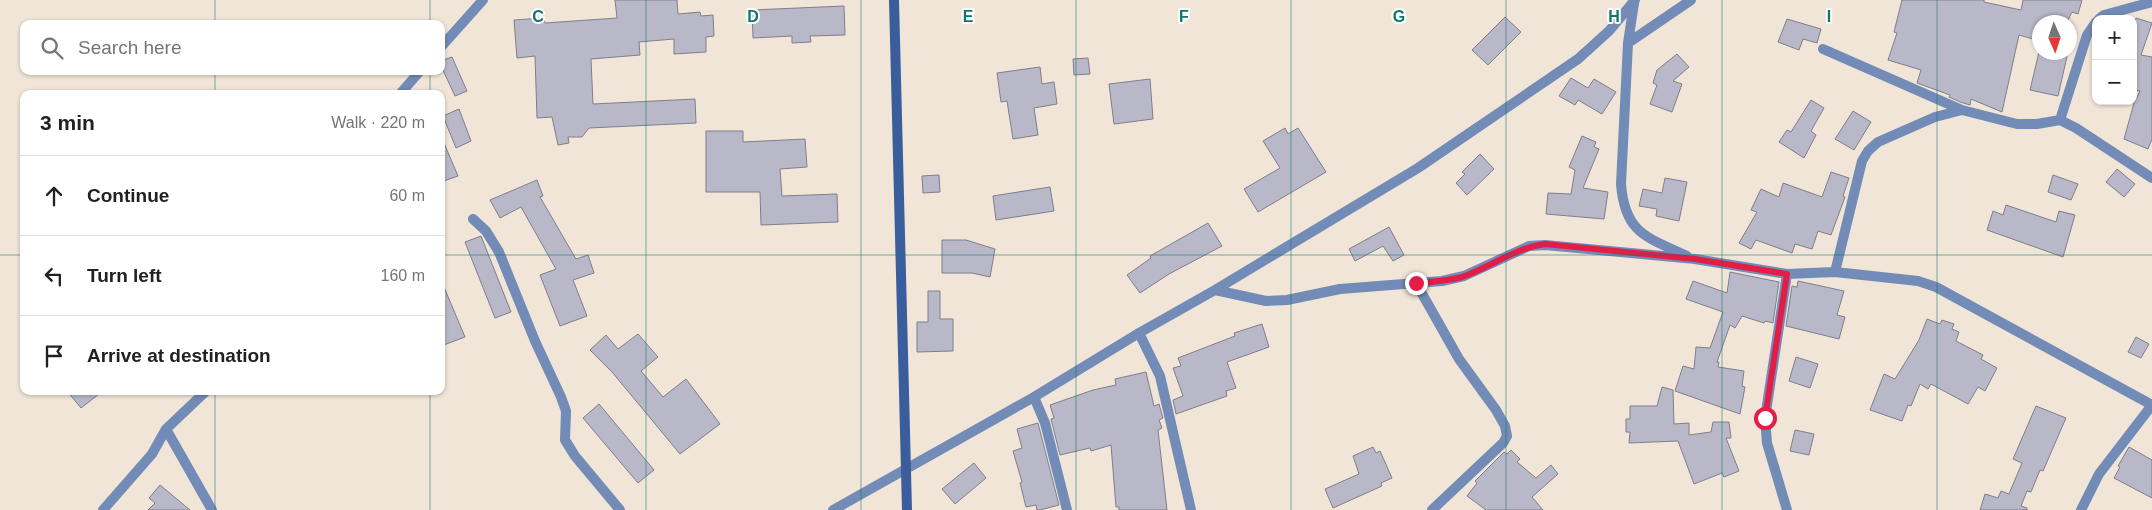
<!DOCTYPE html>
<html lang="en">
<head>
<meta charset="utf-8">
<style>
  :root { --surface:#fff; --page:#f2f2f2; --text:#202124; --muted:#757577; --line:#e0e0e0 }
  body { margin:0; font-family:Arial,sans-serif; background:var(--page); color:var(--text) }
  .controls { position:absolute; right:15px; top:15px; display:grid; overflow:hidden; border-radius:10px; box-shadow:0 1px 4px #0004 }
  .controls button { width:45px; height:45px; display:grid; place-items:center; padding:0; border:0; border-bottom:1px solid var(--line); background:var(--surface); color:var(--text); font:25px sans-serif }
  .compass { position:absolute; left:2032px; top:15px; width:45px; height:45px; border-radius:50%; background:var(--surface); box-shadow:0 1px 4px #0004; rotate:177deg }
  .stop { position:absolute; width:15px; height:15px; margin:-11px; border:4px solid #e11d48; border-radius:50%; background:#fff }
  .stop.end { background:#e11d48; border-color:#fff; box-shadow:0 1px 5px #0008 }
  .list { margin:0; padding:0; list-style:none }
  h2 { display:flex; justify-content:space-between; align-items:center; height:65px; margin:0; padding:0 20px; font-size:21px }
  h2 small { font-size:16px; font-weight:400; color:var(--muted) }
  .list li { display:grid; grid-template-columns:32px 1fr auto; gap:15px; align-items:center; box-sizing:border-box; height:80px; padding:0 20px; border-top:1px solid var(--line) }
  .list b { display:block; font-size:19px; white-space:nowrap }
  .list em { font-size:16px; font-style:normal; color:var(--muted) }
  .icon { flex:none; width:28px; height:28px; fill:none; stroke:currentColor; stroke-width:2; stroke-linecap:round; stroke-linejoin:round }
  .map { position:relative; flex:none; width:2152px; height:510px; overflow:hidden }
  .search { position:absolute; background:var(--surface); box-shadow:0 1px 4px #0004; left:20px; top:20px; width:425px; height:55px; display:flex; align-items:center; gap:12px; box-sizing:border-box; padding:0 18px; border-radius:10px; color:var(--muted); font-size:19px }
  .panel { position:absolute; background:var(--surface); box-shadow:0 1px 4px #0004; left:20px; top:90px; width:425px; height:305px; border-radius:10px }
  .map>svg:first-child { display:block }
</style>
</head>
<body>
<div class="map">
<svg width="2152" height="510" viewBox="0 0 2152 510">
  <rect width="100%" height="100%" fill="#f0e5d7"/>
  <path fill="#b8b8c8" stroke="#7f7e8d" d="M615 0H677L678 14 700 12 701 16 713 15 714 36 706 37V52L674 54V39L639 42 640 55 591 59 593 104 695 99 696 123 589 128 582 137H568L569 143 558 145 552 117 537 118 535 56 517 58 514 20 544 18 545 23 617 18Z
    M1902 0H1984V2L2021 10 2023 0H2082L2078 14 2072 12 2067 22H2040V41L2019 35 2002 112 1971 99 1970 105 1960 102 1949 97 1950 95 1917 83 1921 70 1888 60 1897 33 1894 32Z
    M844 6 845 35 810 36 811 42 792 43V36L753 38 752 10Z
    M1505 17 1521 32 1488 65 1472 50Z
    M2136 18 2152 23 2141 55 2152 57V139L2148 149 2124 139 2134 103 2140 91 2133 90V26Z
    M1787 19 1821 29 1817 43 1803 39 1799 50 1778 42Z
    M2039 52H2068L2058 96 2030 90Z
    M1677 54 1689 67 1673 81 1682 84 1672 112 1650 104 1657 85 1653 83 1657 70Z
    M452 57 467 91 455 96 441 66V61Z
    M1088 58 1090 74 1074 75 1073 59Z
    M1040 67 1042 84 1054 82 1057 104 1034 108 1038 135 1013 139 1007 101 1001 102 997 73Z
    M1571 78 1588 88 1594 79 1616 92 1602 114 1578 100 1575 105 1559 96Z
    M1150 79 1153 119 1114 124 1109 84Z
    M1811 100 1824 108 1811 131 1816 135 1804 158 1779 142 1787 130 1791 132Z
    M459 109 471 141 456 148 443 116Z
    M1853 111 1871 122 1854 150 1835 139Z
    M1285 128 1288 134 1298 128 1326 172 1258 212 1244 189 1280 168 1263 141Z
    M706 131H743V142L805 139 807 167 780 169 782 196 837 194 838 222 761 225 760 192H706Z
    M441 136 458 176 441 182Z
    M1582 136 1596 142 1594 147 1599 149 1583 188 1608 192 1604 219 1546 214 1548 193 1571 194 1575 170 1569 167Z
    M1480 154 1494 169 1467 195 1456 183 1465 174 1462 172Z
    M2117 169 2135 184 2124 197 2106 182Z
    M1831 172 1849 178 1843 196 1845 197 1831 235 1818 231 1812 249 1795 244 1792 253 1756 240 1751 249 1739 243 1757 212 1751 210 1761 189 1779 197 1783 183 1822 197Z
    M939 175 940 192 923 193 922 176Z
    M2053 175 2078 184 2071 200 2048 192Z
    M1665 178 1687 182 1679 221 1656 216 1657 209 1639 206 1643 189 1662 193Z
    M537 180 543 196 540 197 576 259 588 255 594 273 573 280 587 316 560 326 540 275 556 269 521 207 500 218 490 200Z
    M1050 187 1054 211 996 220 993 196Z
    M2006 205 2056 222 2059 211 2075 215 2063 257 1987 230 1993 211 2003 215Z
    M1208 223 1222 246 1169 274 1140 293 1127 275 1151 258 1150 256Z
    M1389 227 1404 255 1393 261 1383 246 1355 261 1349 249Z
    M481 236 511 312 495 318 465 242Z
    M942 240H966L995 249 990 277 972 273H942Z
    M1730 272 1779 282 1773 323 1765 321 1764 323 1742 316 1735 328 1730 325 1717 362H1719L1718 367 1744 371 1742 386 1745 387 1740 414 1675 391 1683 366 1694 369 1696 347 1710 348 1723 312 1686 299 1693 281 1727 293Z
    M441 280 465 337 441 346Z
    M1798 281 1844 291 1837 315 1845 317 1839 339 1786 326 1792 286 1797 287Z
    M928 291H940V319H953V351L917 352V322H928Z
    M1927 319 1940 324 1942 320 1954 324 1952 329 1959 332 1956 341 1983 355 1981 359 1997 368 1985 391 1978 387 1968 404 1931 384 1928 389 1920 384 1911 406 1908 405 1902 421 1870 410 1884 374 1895 379 1919 340Z
    M1262 324 1269 347 1227 362 1236 388 1226 391 1227 396 1176 414 1173 400 1183 396 1173 368 1181 366 1178 358 1235 336 1234 333Z
    M638 334 658 357 641 371 663 397 686 379 720 424 680 454 612 372 590 350 606 335 618 349Z
    M2136 337 2149 344 2141 358 2128 352Z
    M1796 357 1818 364 1810 388 1789 381Z
    M1146 372 1154 406 1159 404 1163 418 1159 420 1162 428 1158 430 1167 510H1119V507H1116L1111 445 1091 451 1090 448 1060 455 1051 419 1054 418 1050 405 1093 390 1116 385 1115 379Z
    M1662 387 1673 390 1674 424 1689 423V435L1711 432 1713 422H1729L1731 438H1726L1739 471 1724 477 1722 473 1694 484 1678 441 1629 443 1630 432H1626V419H1630V406H1657Z
    M67 391H103L81 408Z
    M599 404 654 470 638 483 583 418Z
    M2036 406 2066 418 2043 471 2040 470 2031 492 2027 491 2021 506 2027 508V510H1980L1985 494 1998 498 2001 491 2009 494 2022 463 2013 459Z
    M1038 423 1059 505 1040 510H1037L1036 505 1026 507 1020 483 1022 482 1013 451 1022 448 1017 429Z
    M1795 430 1814 434 1809 455 1790 451Z
    M1373 447 1376 453 1380 451 1392 478 1381 483 1382 486 1333 508 1325 489 1359 474 1353 456Z
    M2129 447 2152 460V498L2114 478 2120 467 2118 466Z
    M1511 450 1520 459 1517 462 1536 478 1551 465 1558 474 1532 497 1543 510H1486L1467 496 1477 483 1475 481 1504 452 1507 454Z
    M974 463 986 478 955 504 942 489Z
    M160 485 190 510H148L155 503 149 498Z"/>
  <g fill="none" stroke-linecap="round" stroke-linejoin="round">
    <path stroke="#728bb7" stroke-width="10" d="M1634 3 1628 43 1621 184C1625 234 1647 237 1687 256
      M2099 19 2104 15 2152 2
      M1628 43 1691 0
      M441 47 483 0
      M1823 49 1962 110 2017 124H2037L2060 120 2076 128 2152 178
      M400 94 420 71
      M2060 120 2087 35 2096 22
      M473 219 486 231 499 252 535 341 561 397 566 411 565 440 575 456 620 510
      M1835 272 1862 161 1868 151 1878 142 1935 117 1962 110
      M1787 274 1765 418 1767 443 1787 510
      M1416 283 1459 359 1496 410 1505 426 1507 436 1503 443 1432 510
      M1215 290 1266 301 1287 300 1340 289 1442 281 1464 276 1529 246 1545 245 1695 259 1787 274 1835 272 1918 281 1936 287 2152 405
      M1139 333 1160 376 1191 510
      M1034 397 1045 423 1067 510
      M166 429 212 510
      M103 510 152 454 166 429 206 391
      M833 510 1034 397 1139 333 1215 290 1418 168 1578 59 1609 31 1635 0
      M2081 510 2099 474 2152 405"/>
    <path stroke="#3a5e9c" stroke-width="10" d="M894 0 907 510"/>
  </g>
  <g fill="none" stroke-linecap="round" stroke-linejoin="round">
    <path stroke="#e11d48" stroke-width="6" d="M1416 283C1432 282 1447 281 1462 277 1491 267 1514 248 1545 244L1695 259 1787 274 1765 418"/>
  </g>
  <path fill="none" stroke="#0f766e" stroke-width="1" stroke-opacity="0.55" d="M215 0V24M430 0V24M646 0V510M861 0V510M1076 0V510M1291 0V510M1506 0V510M1722 0V510M1937 0V510M215 71V94M430 71V94M0 255H24M441 255H2152M215 391V510M430 391V510"/>
  <g font-size="16" text-anchor="middle" font-weight="bold" fill="#0f766e" stroke="#fff" stroke-width="4" stroke-linejoin="round" paint-order="stroke">
    <text x="538" y="22">C</text>
    <text x="753" y="22">D</text>
    <text x="968" y="22">E</text>
    <text x="1184" y="22">F</text>
    <text x="1399" y="22">G</text>
    <text x="1614" y="22">H</text>
    <text x="1829" y="22">I</text>
  </g>
</svg>
<div class="controls">
<button>+</button>
<button>−</button>
</div>
<svg class="compass" viewBox="-18 -18 36 36"><path d="M0-13l5 13h-10z" fill="#e53935"/><path d="M0 13l5-13h-10z" fill="#757577"/></svg>
<div class="stop" style="left:1765px;top:418px"></div>
<div class="stop end" style="left:1416px;top:283px"></div>
<div class="search"><svg class="icon" aria-label="search" viewBox="0 0 24 24"><circle cx="10" cy="10" r="6"/><path d="M15 15l6 6"/></svg>Search here</div>
<section class="panel">
<h2>3 min<small>Walk · 220 m</small></h2>
<ul class="list">
<li><svg class="icon" aria-label="ahead" viewBox="0 0 24 24"><path d="M12 20V5M6 11l6-6 6 6"/></svg><div><b>Continue</b></div><em>60 m</em></li>
<li><svg class="icon" aria-label="left" viewBox="0 0 24 24"><path d="M17 20v-9H6M10 6l-5 5 5 5"/></svg><div><b>Turn left</b></div><em>160 m</em></li>
<li><svg class="icon" aria-label="arrive" viewBox="0 0 24 24"><path d="M6 21V4h12l-3 4 3 4H6"/></svg><div><b>Arrive at destination</b></div></li>
</ul>
</section>
</div>
</body>
</html>
